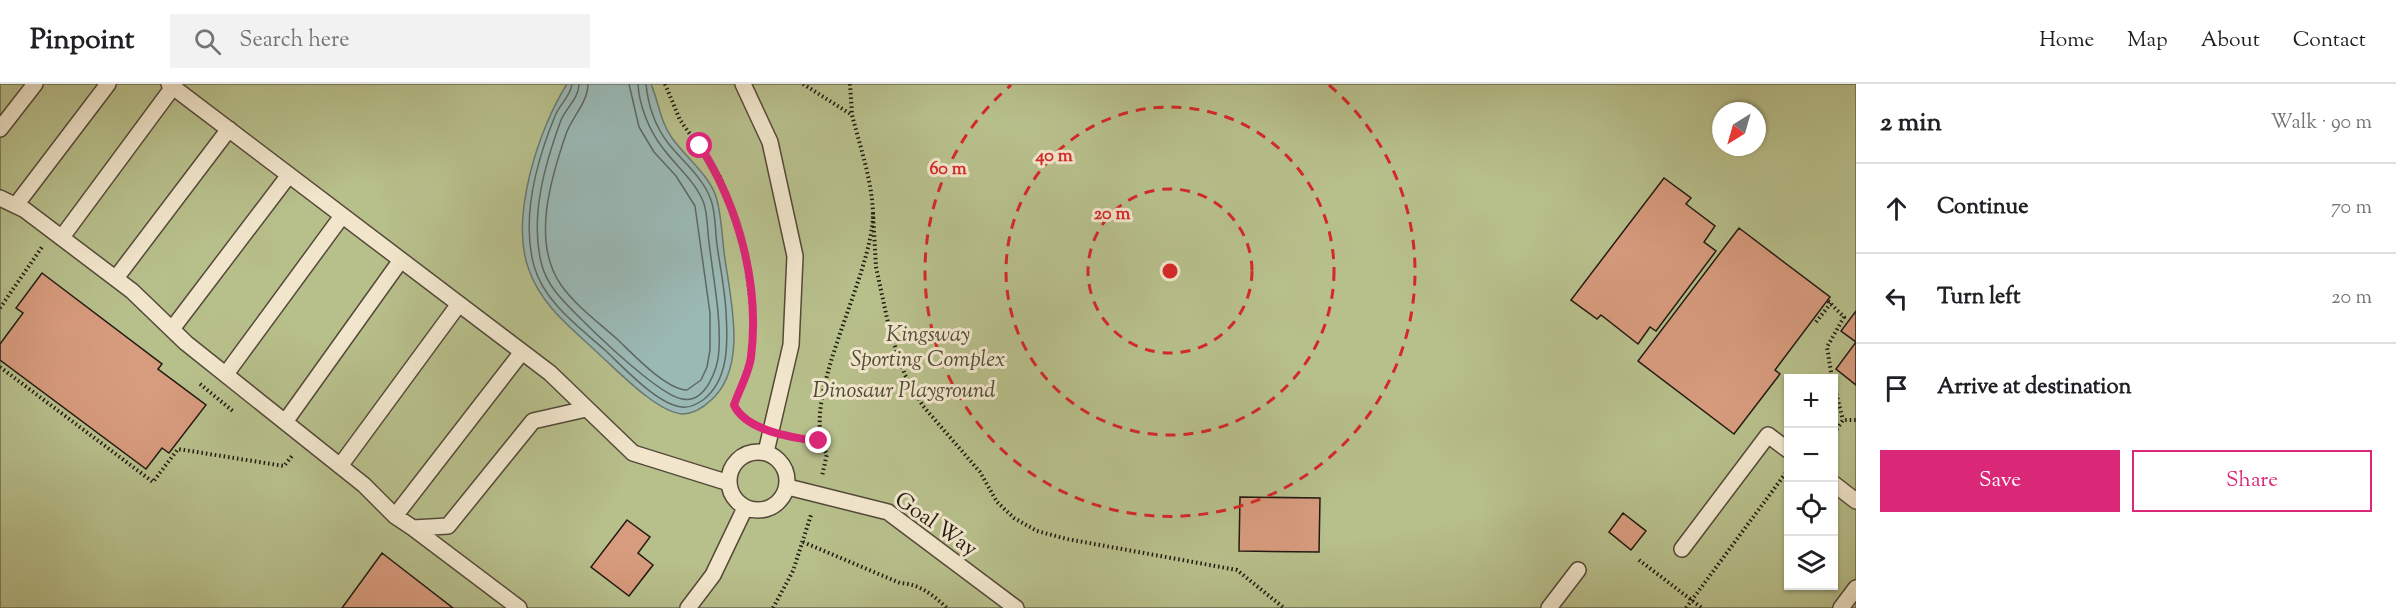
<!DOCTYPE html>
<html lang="en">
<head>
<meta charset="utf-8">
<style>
  :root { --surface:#fff; --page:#f2f2f2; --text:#202124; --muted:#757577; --line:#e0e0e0; --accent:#db2777 }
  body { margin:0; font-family:"Sorts Mill Goudy",serif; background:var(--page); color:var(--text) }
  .controls { position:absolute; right:18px; bottom:18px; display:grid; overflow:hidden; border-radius:0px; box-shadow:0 2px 4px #0004 }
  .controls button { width:54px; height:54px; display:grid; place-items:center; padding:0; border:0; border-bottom:2px solid var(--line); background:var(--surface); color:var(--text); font:30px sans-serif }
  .compass { position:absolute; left:1712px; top:18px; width:54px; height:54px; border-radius:50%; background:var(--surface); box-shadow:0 2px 4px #0004; rotate:217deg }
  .stop { position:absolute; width:18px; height:18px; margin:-14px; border:4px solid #db2777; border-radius:50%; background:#fff }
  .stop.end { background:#db2777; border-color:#fff; box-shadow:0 2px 6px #0008 }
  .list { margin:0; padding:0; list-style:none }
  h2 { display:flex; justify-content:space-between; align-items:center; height:78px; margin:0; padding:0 24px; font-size:26px }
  h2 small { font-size:20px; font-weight:400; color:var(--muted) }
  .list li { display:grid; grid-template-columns:39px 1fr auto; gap:18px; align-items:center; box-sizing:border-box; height:90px; padding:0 24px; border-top:2px solid var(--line) }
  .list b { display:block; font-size:22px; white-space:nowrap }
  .list em { font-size:20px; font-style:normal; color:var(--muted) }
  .actions { display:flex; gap:12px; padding:18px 24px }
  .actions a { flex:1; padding:14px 0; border:2px solid var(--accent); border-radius:0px; text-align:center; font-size:21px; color:var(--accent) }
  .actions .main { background:var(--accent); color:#fff }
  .icon { flex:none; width:33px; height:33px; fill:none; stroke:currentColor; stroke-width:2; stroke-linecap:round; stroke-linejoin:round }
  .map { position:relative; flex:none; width:1856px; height:524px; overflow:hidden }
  header { display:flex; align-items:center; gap:36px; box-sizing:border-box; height:84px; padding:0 30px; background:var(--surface); border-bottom:2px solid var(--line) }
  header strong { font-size:28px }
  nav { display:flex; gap:33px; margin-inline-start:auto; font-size:21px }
  .search { width:420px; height:54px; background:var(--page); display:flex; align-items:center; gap:15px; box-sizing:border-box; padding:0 21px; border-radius:0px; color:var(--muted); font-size:22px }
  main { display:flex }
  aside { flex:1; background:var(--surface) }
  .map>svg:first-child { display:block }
</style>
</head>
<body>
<header>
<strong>Pinpoint</strong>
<div class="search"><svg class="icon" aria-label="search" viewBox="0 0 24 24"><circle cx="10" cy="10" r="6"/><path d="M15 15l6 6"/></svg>Search here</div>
<nav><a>Home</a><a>Map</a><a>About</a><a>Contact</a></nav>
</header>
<main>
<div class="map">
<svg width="1856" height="524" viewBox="0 0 1856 524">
  <rect width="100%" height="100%" fill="#ead8b0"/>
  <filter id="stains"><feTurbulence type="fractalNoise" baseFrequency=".00333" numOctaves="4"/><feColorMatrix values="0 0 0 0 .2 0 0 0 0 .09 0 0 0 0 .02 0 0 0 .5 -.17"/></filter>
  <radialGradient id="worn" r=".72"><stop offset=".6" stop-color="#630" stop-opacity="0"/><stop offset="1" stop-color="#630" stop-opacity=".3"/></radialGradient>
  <path fill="#b7bf8b" stroke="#6c6c4e" stroke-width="1.5" fill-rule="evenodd" d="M0 0H1856V524H0ZM1721 27H1757V63H1721ZM1788 294H1834V502H1788Z"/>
  <path fill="#9ab8b4" stroke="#6a7873" stroke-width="1.5" d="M567 0H651C659 19 660 37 672 54 686 74 711 92 717 116 722 135 722 156 725 175 731 218 748 285 710 317 703 324 692 330 682 330 657 328 619 288 601 272 574 246 542 223 529 186 509 134 539 44 567 0Z"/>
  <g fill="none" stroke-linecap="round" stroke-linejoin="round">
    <path stroke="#5e6862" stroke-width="1.5" d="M572 0C571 12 559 21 555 32 537 76 521 134 534 182 544 218 579 243 606 267 623 283 658 321 682 323 688 324 697 320 703 316 729 296 728 259 726 228 725 206 720 183 717 161 715 147 716 130 711 116 703 93 682 77 668 59 655 42 648 20 646 0
      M579 0C579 14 566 24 561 36 545 80 530 131 541 178 543 187 549 199 555 207 572 229 657 311 682 315 706 320 718 284 719 266 721 230 713 194 709 158 707 145 708 129 703 117 694 96 675 81 662 63 649 46 639 21 638 0
      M588 0C588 18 572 33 566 50 551 94 531 158 561 201 576 222 598 238 617 255 632 269 666 306 687 306L701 296 707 283 710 266V229L695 122 676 92 654 68 639 43 629 0"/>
  </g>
  <path fill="#d79b7d" stroke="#221911" stroke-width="1.5" d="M1664 94 1691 114 1686 120 1715 142 1704 158 1716 167 1656 247 1650 243 1638 260 1601 231 1597 235 1571 216Z
    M1739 144 1830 213 1775 286 1780 290 1734 350 1638 277Z
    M42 189 162 280 158 285 206 321 169 369 162 364 146 385 0 276V260L23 229 16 224Z
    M1856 227V258L1841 247Z
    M1856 258V301L1836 285Z
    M1240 413 1320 414 1319 468 1239 467Z
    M1623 429 1646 447 1631 466 1609 448Z
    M627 436 650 453 638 469 653 481 629 512 591 483Z
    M382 469 453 524H342Z"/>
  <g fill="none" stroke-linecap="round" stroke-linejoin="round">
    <g stroke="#544939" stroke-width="18">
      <path id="lane" d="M169 0 550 289 633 369 729 399
        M743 0 770 58 795 172 791 261 766 368
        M0 45 35 0
        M0 114 25 126 132 207 186 259 364 401 395 432 413 444 448 442 533 337 586 325
        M16 121 108 0
        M62 153 173 3
        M116 194 229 45
        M172 245 289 91
        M226 290 342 132
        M285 338 401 176
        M729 397a29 29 0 1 1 58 0a29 29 0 1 1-58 0Z
        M340 382 459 220
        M1834 400 1856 417
        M788 403 888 428 1016 524
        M395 432 522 268
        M413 444 519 524
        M1682 465 1768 351 1788 366
        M688 524 713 491 745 424
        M1549 524 1578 486
        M1841 524 1856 504"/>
    </g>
    <path stroke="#221911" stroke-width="4" stroke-dasharray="1.5 3" stroke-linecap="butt" d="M665 0 680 36 721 94 745 169 753 242 751 276 734 321 737 328 753 338
      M803 0 852 31C860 62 872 97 873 129 873 194 796 318 827 370L822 392
      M850 0 852 30
      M873 129 876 183 890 248 905 291 923 322 980 388 997 418 1014 434 1037 447 1067 455 1237 486 1284 524
      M1828 217 1844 233 1827 263 1832 294
      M0 224 42 163
      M1816 238 1831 219
      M0 283 153 398 178 365 284 382 292 372
      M200 300 234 328
      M1834 301 1843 336
      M1834 349 1843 336H1856
      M790 353 819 357
      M803 458 900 499C920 500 933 511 947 524
      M1639 476 1702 524
      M773 524 793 487 811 431
      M1686 524 1788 386"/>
    <use href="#lane" stroke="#f1e6cc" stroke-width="15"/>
  </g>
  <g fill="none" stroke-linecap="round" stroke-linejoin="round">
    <path stroke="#db2777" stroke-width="8" d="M700 62C739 123 760 201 751 273 749 289 739 306 734 321 746 347 793 354 819 357"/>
  </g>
  <g fill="none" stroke="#d62828" stroke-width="3" stroke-dasharray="10 8">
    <circle cx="1170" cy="187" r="82"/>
    <circle cx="1170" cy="187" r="164"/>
    <path d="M1329 1A245 245 0 1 1 1011 1"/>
  </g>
  <g text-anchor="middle" stroke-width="6" stroke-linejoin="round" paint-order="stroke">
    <g font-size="22" font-style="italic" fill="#4f4b36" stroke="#f1e6cc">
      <text x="928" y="257">Kingsway<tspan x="928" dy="25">Sporting Complex</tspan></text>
      <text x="904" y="313">Dinosaur Playground</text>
    </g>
    <g font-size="22" fill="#221911" stroke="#f1e6cc">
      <text transform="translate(937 439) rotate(35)" y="8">Goal Way</text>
    </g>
  </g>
  <circle cx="1170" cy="187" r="9" fill="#d62828" stroke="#f1e6cc" stroke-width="3"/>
  <g font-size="18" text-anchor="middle" font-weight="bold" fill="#d62828" stroke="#f1e6cc" stroke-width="6" stroke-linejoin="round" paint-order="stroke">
    <text x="1054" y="77">40 m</text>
    <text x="948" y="90">60 m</text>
    <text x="1112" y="135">20 m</text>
  </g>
  <rect width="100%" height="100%" filter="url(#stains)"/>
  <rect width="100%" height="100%" fill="url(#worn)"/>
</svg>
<div class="controls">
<button>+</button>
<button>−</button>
<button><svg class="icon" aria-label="locate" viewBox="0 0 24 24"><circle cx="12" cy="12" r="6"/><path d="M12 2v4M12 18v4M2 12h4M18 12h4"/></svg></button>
<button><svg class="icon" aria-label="layers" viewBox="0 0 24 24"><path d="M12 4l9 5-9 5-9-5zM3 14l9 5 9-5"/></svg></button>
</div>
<svg class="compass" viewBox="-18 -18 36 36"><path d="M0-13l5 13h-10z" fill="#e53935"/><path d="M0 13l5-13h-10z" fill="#757577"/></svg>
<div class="stop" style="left:700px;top:62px"></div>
<div class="stop end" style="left:819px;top:357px"></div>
</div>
<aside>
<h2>2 min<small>Walk · 90 m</small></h2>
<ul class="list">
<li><svg class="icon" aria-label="ahead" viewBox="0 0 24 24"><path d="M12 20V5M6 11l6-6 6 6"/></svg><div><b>Continue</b></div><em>70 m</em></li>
<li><svg class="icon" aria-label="left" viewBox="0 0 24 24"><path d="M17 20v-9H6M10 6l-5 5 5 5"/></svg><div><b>Turn left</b></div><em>20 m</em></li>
<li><svg class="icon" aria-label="arrive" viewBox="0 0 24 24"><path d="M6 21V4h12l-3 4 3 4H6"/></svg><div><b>Arrive at destination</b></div></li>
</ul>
<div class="actions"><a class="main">Save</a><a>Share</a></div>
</aside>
</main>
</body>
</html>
